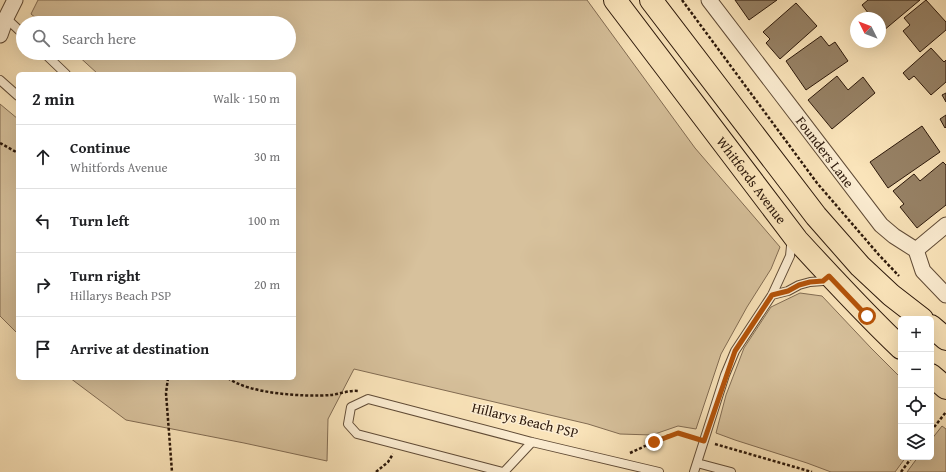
<!DOCTYPE html>
<html lang="en">
<head>
<meta charset="utf-8">
<style>
  :root { --surface:#fff; --page:#f2f2f2; --text:#202124; --muted:#757577; --line:#e0e0e0 }
  body { margin:0; font-family:"Gentium Book Plus",serif; background:var(--page); color:var(--text) }
  .controls { position:absolute; right:12px; bottom:12px; display:grid; overflow:hidden; border-radius:6px; box-shadow:0 4px 16px #0002 }
  .controls button { width:36px; height:36px; display:grid; place-items:center; padding:0; border:0; border-bottom:1px solid var(--line); background:var(--surface); color:var(--text); font:20px sans-serif }
  .compass { position:absolute; left:850px; top:12px; width:36px; height:36px; border-radius:50%; background:var(--surface); box-shadow:0 4px 16px #0002; rotate:312deg }
  .stop { position:absolute; width:12px; height:12px; margin:-9px; border:3px solid #b45309; border-radius:50%; background:#fff }
  .stop.end { background:#b45309; border-color:#fff; box-shadow:0 1px 4px #0008 }
  .list { margin:0; padding:0; list-style:none }
  h2 { display:flex; justify-content:space-between; align-items:center; height:52px; margin:0; padding:0 16px; font-size:17px }
  h2 small { font-size:13px; font-weight:400; color:var(--muted) }
  .list li { display:grid; grid-template-columns:26px 1fr auto; gap:12px; align-items:center; box-sizing:border-box; height:64px; padding:0 16px; border-top:1px solid var(--line) }
  .list b { display:block; font-size:15px; white-space:nowrap }
  .list p { margin:0; font-size:13px; white-space:nowrap; color:var(--muted) }
  .list em { font-size:13px; font-style:normal; color:var(--muted) }
  .icon { flex:none; width:22px; height:22px; fill:none; stroke:currentColor; stroke-width:2; stroke-linecap:round; stroke-linejoin:round }
  .map { position:relative; flex:none; width:946px; height:472px; overflow:hidden }
  .search { position:absolute; background:var(--surface); box-shadow:0 4px 16px #0002; left:16px; top:16px; width:280px; height:44px; display:flex; align-items:center; gap:10px; box-sizing:border-box; padding:0 14px; border-radius:22px; color:var(--muted); font-size:15px }
  .panel { position:absolute; background:var(--surface); box-shadow:0 4px 16px #0002; left:16px; top:72px; width:280px; height:308px; border-radius:6px }
  .map>svg:first-child { display:block }
</style>
</head>
<body>
<div class="map">
<svg width="946" height="472" viewBox="0 0 946 472">
  <rect width="100%" height="100%" fill="#fae4ba"/>
  <filter id="stains"><feTurbulence type="fractalNoise" baseFrequency=".005" numOctaves="4"/><feColorMatrix values="0 0 0 0 .2 0 0 0 0 .09 0 0 0 0 .02 0 0 0 .5 -.17"/></filter>
  <radialGradient id="worn" r=".72"><stop offset=".6" stop-color="#630" stop-opacity="0"/><stop offset="1" stop-color="#630" stop-opacity=".3"/></radialGradient>
  <path fill="#d7c19c" stroke="#826c53" d="M38 0H587L695 148 780 247 771 269 747 307 721 354 696 429 678 426 652 435 620 434 588 424 354 369 328 419 327 461 244 443 126 420 70 378H294V74H98L75 53H289V23H42L31 14Z
    M0 104 18 119V334L0 316Z
    M800 293 822 296 871 348 901 378V457H906L895 472H831L807 463 735 440 716 433 726 395 744 348 771 307Z
    M942 426 946 429V472H907L918 457H931V440Z"/>
  <path fill="#978266" stroke="#2c180a" d="M735 0H777L749 20Z
    M868 0H920L883 31 880 27V18H872L862 5Z
    M926 0 946 22V30L920 52 903 31 910 25 904 18Z
    M796 3 817 26 780 59 766 43 770 39 763 32Z
    M821 36 829 46 835 42 848 61 806 90 786 61Z
    M931 48 944 62 946 60V82L931 95 914 76 909 80 903 73Z
    M837 76 848 90 863 77 875 93 832 129 808 100Z
    M946 93V102L942 95Z
    M946 115V127L945 128 940 119Z
    M922 126 940 152 888 188 870 162Z
    M943 162 946 165V205L917 228 900 207 904 204 893 191 914 174 920 181Z"/>
  <g fill="none" stroke-linecap="round" stroke-linejoin="round">
    <g stroke="#604b36" stroke-width="10">
      <path id="lane" d="M6 18 23 34
        M44 53 66 74
        M0 80 18 96
        M772 295 788 291 799 285 810 282 823 281 829 276
        M697 463 731 472
        M503 472 357 434 348 424 351 407 368 399 532 442 659 472
        M504 472 532 442
        M694 472 725 375 735 351 772 295 790 256 791 246 796 241"/>
    </g>
    <g stroke="#604b36" stroke-width="17">
      <g id="street">
        <path id="s1" d="M709 0 881 225 894 236 916 250 923 271 946 295"/>
        <path d="M0 35 6 18 15 0"/>
        <path d="M916 250 946 225"/>
      </g>
    </g>
    <g stroke="#2c180a" stroke-width="24">
      <g id="primary">
        <path id="s2" d="M615 0 797 240C831 277 865 314 901 348"/>
        <path d="M651 0 816 216 860 266 891 295 922 319"/>
        <path d="M931 326 946 339"/>
        <path d="M931 375 946 388"/>
      </g>
    </g>
    <path stroke="#2c180a" stroke-width="2.5" stroke-dasharray="3 2" stroke-linecap="butt" d="M682 0 817 183 879 255 899 276
      M0 143 18 153
      M168 378 166 393 172 472
      M228 378C249 394 305 397 331 395 340 394 349 390 358 391
      M931 431 946 412
      M715 444 812 472
      M630 453 667 436 678 433 694 438
      M376 472 388 462 393 454
      M901 472 912 457"/>
    <use href="#lane" stroke="#fcedd2" stroke-width="8"/>
    <use href="#street" stroke="#fcedd2" stroke-width="15"/>
    <use href="#primary" stroke="#fae4ba" stroke-width="22"/>
  </g>
  <g fill="none" stroke-linecap="round" stroke-linejoin="round">
    <path stroke="#b45309" stroke-width="5" d="M654 442 678 433 704 441 735 351 772 295 788 291 799 285 810 282 823 281 829 276 867 316"/>
  </g>
  <g text-anchor="middle" stroke-width="3" stroke-linejoin="round" paint-order="stroke">
    <g font-size="14" fill="#2c180a" stroke="#fcedd2">
      <text dy="5" stroke="none"><textPath href="#s1" startOffset="191">Founders Lane</textPath></text>
      <text dy="5" stroke="none"><textPath href="#s2" startOffset="226">Whitfords Avenue</textPath></text>
      <text transform="translate(525 420) rotate(14)" y="5">Hillarys Beach PSP</text>
    </g>
  </g>
  <rect width="100%" height="100%" filter="url(#stains)"/>
  <rect width="100%" height="100%" fill="url(#worn)"/>
</svg>
<div class="controls">
<button>+</button>
<button>−</button>
<button><svg class="icon" aria-label="locate" viewBox="0 0 24 24"><circle cx="12" cy="12" r="6"/><path d="M12 2v4M12 18v4M2 12h4M18 12h4"/></svg></button>
<button><svg class="icon" aria-label="layers" viewBox="0 0 24 24"><path d="M12 4l9 5-9 5-9-5zM3 14l9 5 9-5"/></svg></button>
</div>
<svg class="compass" viewBox="-18 -18 36 36"><path d="M0-13l5 13h-10z" fill="#e53935"/><path d="M0 13l5-13h-10z" fill="#757577"/></svg>
<div class="stop" style="left:867px;top:316px"></div>
<div class="stop end" style="left:654px;top:442px"></div>
<div class="search"><svg class="icon" aria-label="search" viewBox="0 0 24 24"><circle cx="10" cy="10" r="6"/><path d="M15 15l6 6"/></svg>Search here</div>
<section class="panel">
<h2>2 min<small>Walk · 150 m</small></h2>
<ul class="list">
<li><svg class="icon" aria-label="ahead" viewBox="0 0 24 24"><path d="M12 20V5M6 11l6-6 6 6"/></svg><div><b>Continue</b><p>Whitfords Avenue</p></div><em>30 m</em></li>
<li><svg class="icon" aria-label="left" viewBox="0 0 24 24"><path d="M17 20v-9H6M10 6l-5 5 5 5"/></svg><div><b>Turn left</b></div><em>100 m</em></li>
<li><svg class="icon" aria-label="right" viewBox="0 0 24 24"><path d="M7 20v-9h11M14 6l5 5-5 5"/></svg><div><b>Turn right</b><p>Hillarys Beach PSP</p></div><em>20 m</em></li>
<li><svg class="icon" aria-label="arrive" viewBox="0 0 24 24"><path d="M6 21V4h12l-3 4 3 4H6"/></svg><div><b>Arrive at destination</b></div></li>
</ul>
</section>
</div>
</body>
</html>
